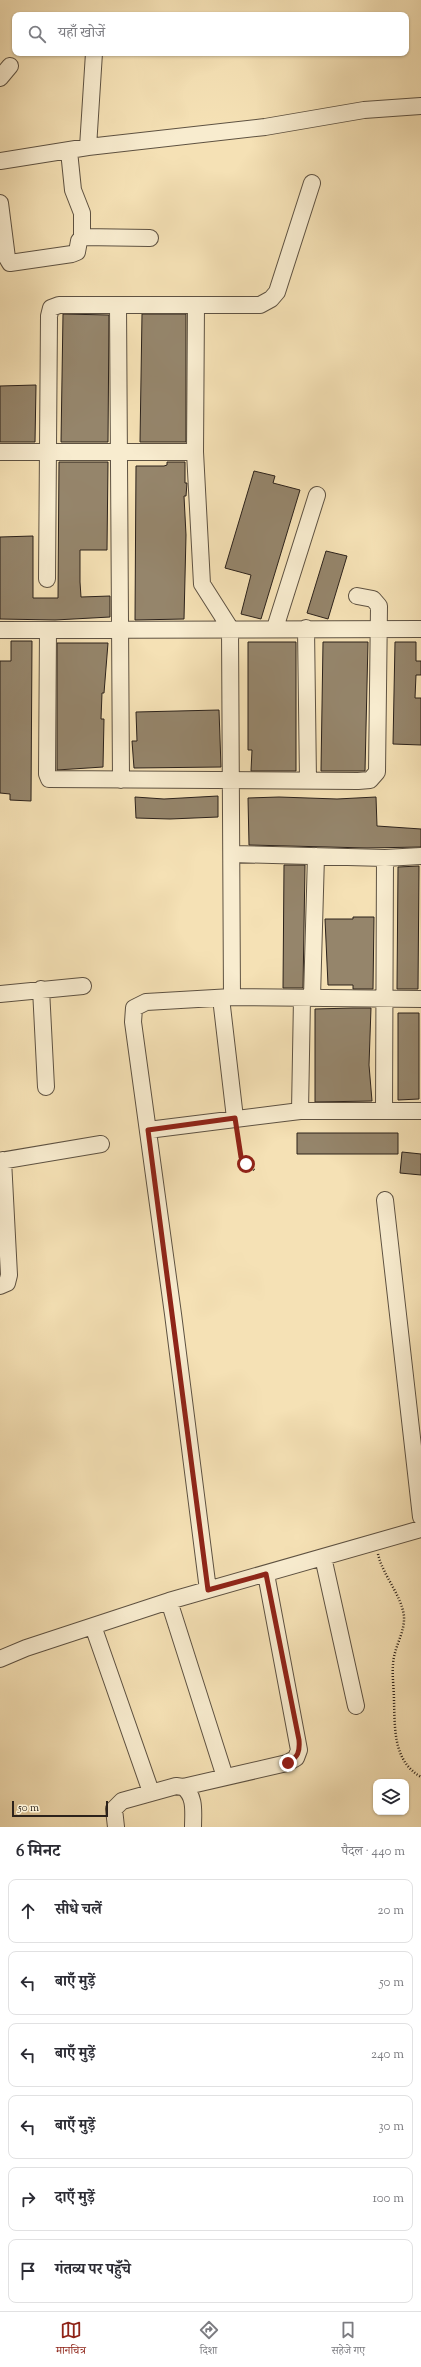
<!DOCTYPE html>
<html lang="hi">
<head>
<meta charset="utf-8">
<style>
  :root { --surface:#fff; --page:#f2f2f3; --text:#2b2b33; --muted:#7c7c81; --line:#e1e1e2; --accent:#8f2418 }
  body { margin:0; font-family:"Sorts Mill Goudy","Noto Serif Devanagari",serif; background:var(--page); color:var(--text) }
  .controls { position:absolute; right:12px; bottom:12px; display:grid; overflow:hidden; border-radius:8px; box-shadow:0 1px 3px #0004 }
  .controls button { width:36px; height:36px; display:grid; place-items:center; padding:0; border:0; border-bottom:1px solid var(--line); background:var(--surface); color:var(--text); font:20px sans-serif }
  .scale { position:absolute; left:12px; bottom:10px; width:96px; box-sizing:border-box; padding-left:4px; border:2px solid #2c221b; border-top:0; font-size:11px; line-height:14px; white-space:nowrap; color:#2c221b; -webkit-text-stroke:3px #f8eccf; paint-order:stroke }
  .stop { position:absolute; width:12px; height:12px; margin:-9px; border:3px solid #8f2418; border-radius:50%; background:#fff }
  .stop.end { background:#8f2418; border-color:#fff; box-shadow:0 1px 4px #0008 }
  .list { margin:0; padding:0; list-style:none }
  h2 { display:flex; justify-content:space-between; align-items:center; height:52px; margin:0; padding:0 16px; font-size:17px }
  h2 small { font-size:13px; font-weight:400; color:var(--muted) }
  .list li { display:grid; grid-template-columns:26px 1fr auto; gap:12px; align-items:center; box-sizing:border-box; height:64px; margin:0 8px 8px; padding:0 8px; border:1px solid var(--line); border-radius:8px }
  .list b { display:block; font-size:15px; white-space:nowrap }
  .list em { font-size:13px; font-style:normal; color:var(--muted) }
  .icon { flex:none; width:22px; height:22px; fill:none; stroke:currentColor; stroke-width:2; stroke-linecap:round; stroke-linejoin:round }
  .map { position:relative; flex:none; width:421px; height:1827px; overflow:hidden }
  .search { position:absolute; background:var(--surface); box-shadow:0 1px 3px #0004; left:12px; right:12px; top:12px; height:44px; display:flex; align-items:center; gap:10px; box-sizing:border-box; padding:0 14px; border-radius:8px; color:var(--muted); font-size:15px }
  .sheet { height:484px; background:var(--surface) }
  nav { display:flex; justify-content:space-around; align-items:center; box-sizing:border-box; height:56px; border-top:1px solid var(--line); background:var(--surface); font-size:11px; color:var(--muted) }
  nav a { display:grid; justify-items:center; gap:2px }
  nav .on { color:var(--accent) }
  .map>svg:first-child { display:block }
</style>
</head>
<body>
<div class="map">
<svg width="421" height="1827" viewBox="0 0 421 1827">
  <rect width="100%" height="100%" fill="#f5e1b5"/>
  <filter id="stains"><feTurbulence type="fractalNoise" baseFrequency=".005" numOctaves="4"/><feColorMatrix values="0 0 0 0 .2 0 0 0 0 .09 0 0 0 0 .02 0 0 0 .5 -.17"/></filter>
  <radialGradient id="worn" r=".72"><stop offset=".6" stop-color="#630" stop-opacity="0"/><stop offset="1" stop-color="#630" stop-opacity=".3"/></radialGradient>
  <path fill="#95856b" stroke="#2c221b" d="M63 314 109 315 108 442H61Z
    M142 314H186V442H140Z
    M36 385 35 442H0V386Z
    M59 462H108L107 550H80V582L81 597 110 596V617L55 620 0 619V537L33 536V598H58Z
    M167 462H185V483H187L186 496H184L186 535 184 619 135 620 136 466H164L167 465Z
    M254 471 275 476 273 483 300 490 261 619 241 614 251 575 225 568Z
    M326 551 347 556 328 619 307 613Z
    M11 641H32L31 801 10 800V794L0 793V661H11Z
    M248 642H296V771H251L252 750H248Z
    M323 642H368L365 771H321Z
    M395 642H416V661H421V675H416L415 698H421V745L393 744Z
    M57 643H108L104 693H102L101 719H104L103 767 57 770Z
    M219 710 221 767 134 768 132 741H137L136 712Z
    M218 796V817L170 819 136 818 135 797 164 799Z
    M279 797 337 799 376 797 377 826 421 829V847L367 848 249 845 248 798Z
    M284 865H305L303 988H283Z
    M419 866 418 989H397L398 867Z
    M353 917H374L373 989H353V985H328L325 919H353Z
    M353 1008H371L369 1065 372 1101 315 1102V1009Z
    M398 1013H419V1099L398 1100Z
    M297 1133H398V1154H297Z
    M402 1152 421 1154V1175L400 1173Z"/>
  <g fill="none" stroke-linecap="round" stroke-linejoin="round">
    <g stroke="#5e5242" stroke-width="18">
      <path id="minor" d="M0 78 10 66
        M88 147 94 53
        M69 151 73 190 82 213V237
        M0 161 88 147 265 127 364 110 421 106
        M0 203 7 258 10 263 72 254 77 252 79 241 82 237 150 238
        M118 305 121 780
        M196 305 195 452 202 584 230 628 232 997
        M0 452H195
        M47 579 49 316 51 308 59 305H260L271 299 277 292 312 183
        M275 628 317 495
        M306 628 308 781
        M0 630 421 629
        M48 630 47 774 49 779 358 781 370 780 377 772 379 606 373 599 357 596
        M232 854 385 858 421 856
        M41 989 46 1087
        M0 994 83 986
        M312 997 316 856
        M221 998 235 1118
        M384 1110 385 858
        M300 1111 302 998
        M148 1130 300 1111H421
        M0 1161 101 1144
        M385 1200 421 1517
        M0 1286 7 1283 9 1275 3 1160
        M323 1557 356 1706
        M208 1590 173 1314 133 1022 134 1008 146 1002 232 997 421 999
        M169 1601 225 1777
        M93 1626 151 1792
        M0 1659 26 1648 169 1601 421 1529
        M183 1787 287 1763 296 1758 299 1750 266 1574
        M116 1827 114 1809 122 1801 176 1786 183 1787C196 1796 193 1813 193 1827"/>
    </g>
    <path stroke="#2c221b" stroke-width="2.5" stroke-dasharray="1 2" stroke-linecap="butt" d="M237 1133 241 1157 255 1171
      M378 1554C383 1576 401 1594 404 1616 405 1633 394 1647 393 1664 392 1676 394 1689 394 1701 395 1729 393 1761 421 1777"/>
    <use href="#minor" stroke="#f8eccf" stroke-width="16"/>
  </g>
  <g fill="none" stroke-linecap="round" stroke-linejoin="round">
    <path stroke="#8f2418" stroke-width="5" d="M246 1164 241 1157 235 1118 148 1130 208 1590 266 1574 299 1740C300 1752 298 1757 288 1763"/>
  </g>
  <rect width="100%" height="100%" filter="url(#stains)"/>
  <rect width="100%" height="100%" fill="url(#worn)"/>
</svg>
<div class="controls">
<button><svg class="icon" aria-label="layers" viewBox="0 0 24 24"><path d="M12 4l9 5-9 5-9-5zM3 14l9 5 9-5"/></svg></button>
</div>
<div class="scale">50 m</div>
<div class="stop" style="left:246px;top:1164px"></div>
<div class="stop end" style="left:288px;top:1763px"></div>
<div class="search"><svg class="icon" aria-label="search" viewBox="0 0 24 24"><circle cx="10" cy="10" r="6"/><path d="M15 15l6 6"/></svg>यहाँ खोजें</div>
</div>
<section class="sheet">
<h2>6 मिनट<small>पैदल · 440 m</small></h2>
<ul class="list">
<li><svg class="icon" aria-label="ahead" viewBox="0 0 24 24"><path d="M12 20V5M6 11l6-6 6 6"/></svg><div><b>सीधे चलें</b></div><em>20 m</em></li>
<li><svg class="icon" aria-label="left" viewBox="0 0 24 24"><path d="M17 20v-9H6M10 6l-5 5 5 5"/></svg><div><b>बाएँ मुड़ें</b></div><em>50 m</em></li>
<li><svg class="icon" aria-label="left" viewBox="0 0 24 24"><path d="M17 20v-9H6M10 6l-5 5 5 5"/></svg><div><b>बाएँ मुड़ें</b></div><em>240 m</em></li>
<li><svg class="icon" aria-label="left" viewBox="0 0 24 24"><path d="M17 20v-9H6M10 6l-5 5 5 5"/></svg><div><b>बाएँ मुड़ें</b></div><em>30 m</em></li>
<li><svg class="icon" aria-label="right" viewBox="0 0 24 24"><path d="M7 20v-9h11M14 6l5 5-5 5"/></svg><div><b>दाएँ मुड़ें</b></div><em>100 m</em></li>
<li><svg class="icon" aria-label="arrive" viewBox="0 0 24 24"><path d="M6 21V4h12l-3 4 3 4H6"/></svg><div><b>गंतव्य पर पहुँचे</b></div></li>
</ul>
</section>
<nav>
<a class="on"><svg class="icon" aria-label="map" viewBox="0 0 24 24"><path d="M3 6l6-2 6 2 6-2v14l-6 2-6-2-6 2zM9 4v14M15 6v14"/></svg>मानचित्र</a>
<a><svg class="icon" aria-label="directions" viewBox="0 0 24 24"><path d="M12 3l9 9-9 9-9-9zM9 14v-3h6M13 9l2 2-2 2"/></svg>दिशा</a>
<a><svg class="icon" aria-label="saved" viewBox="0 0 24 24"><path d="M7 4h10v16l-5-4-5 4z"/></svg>सहेजे गए</a>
</nav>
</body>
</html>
